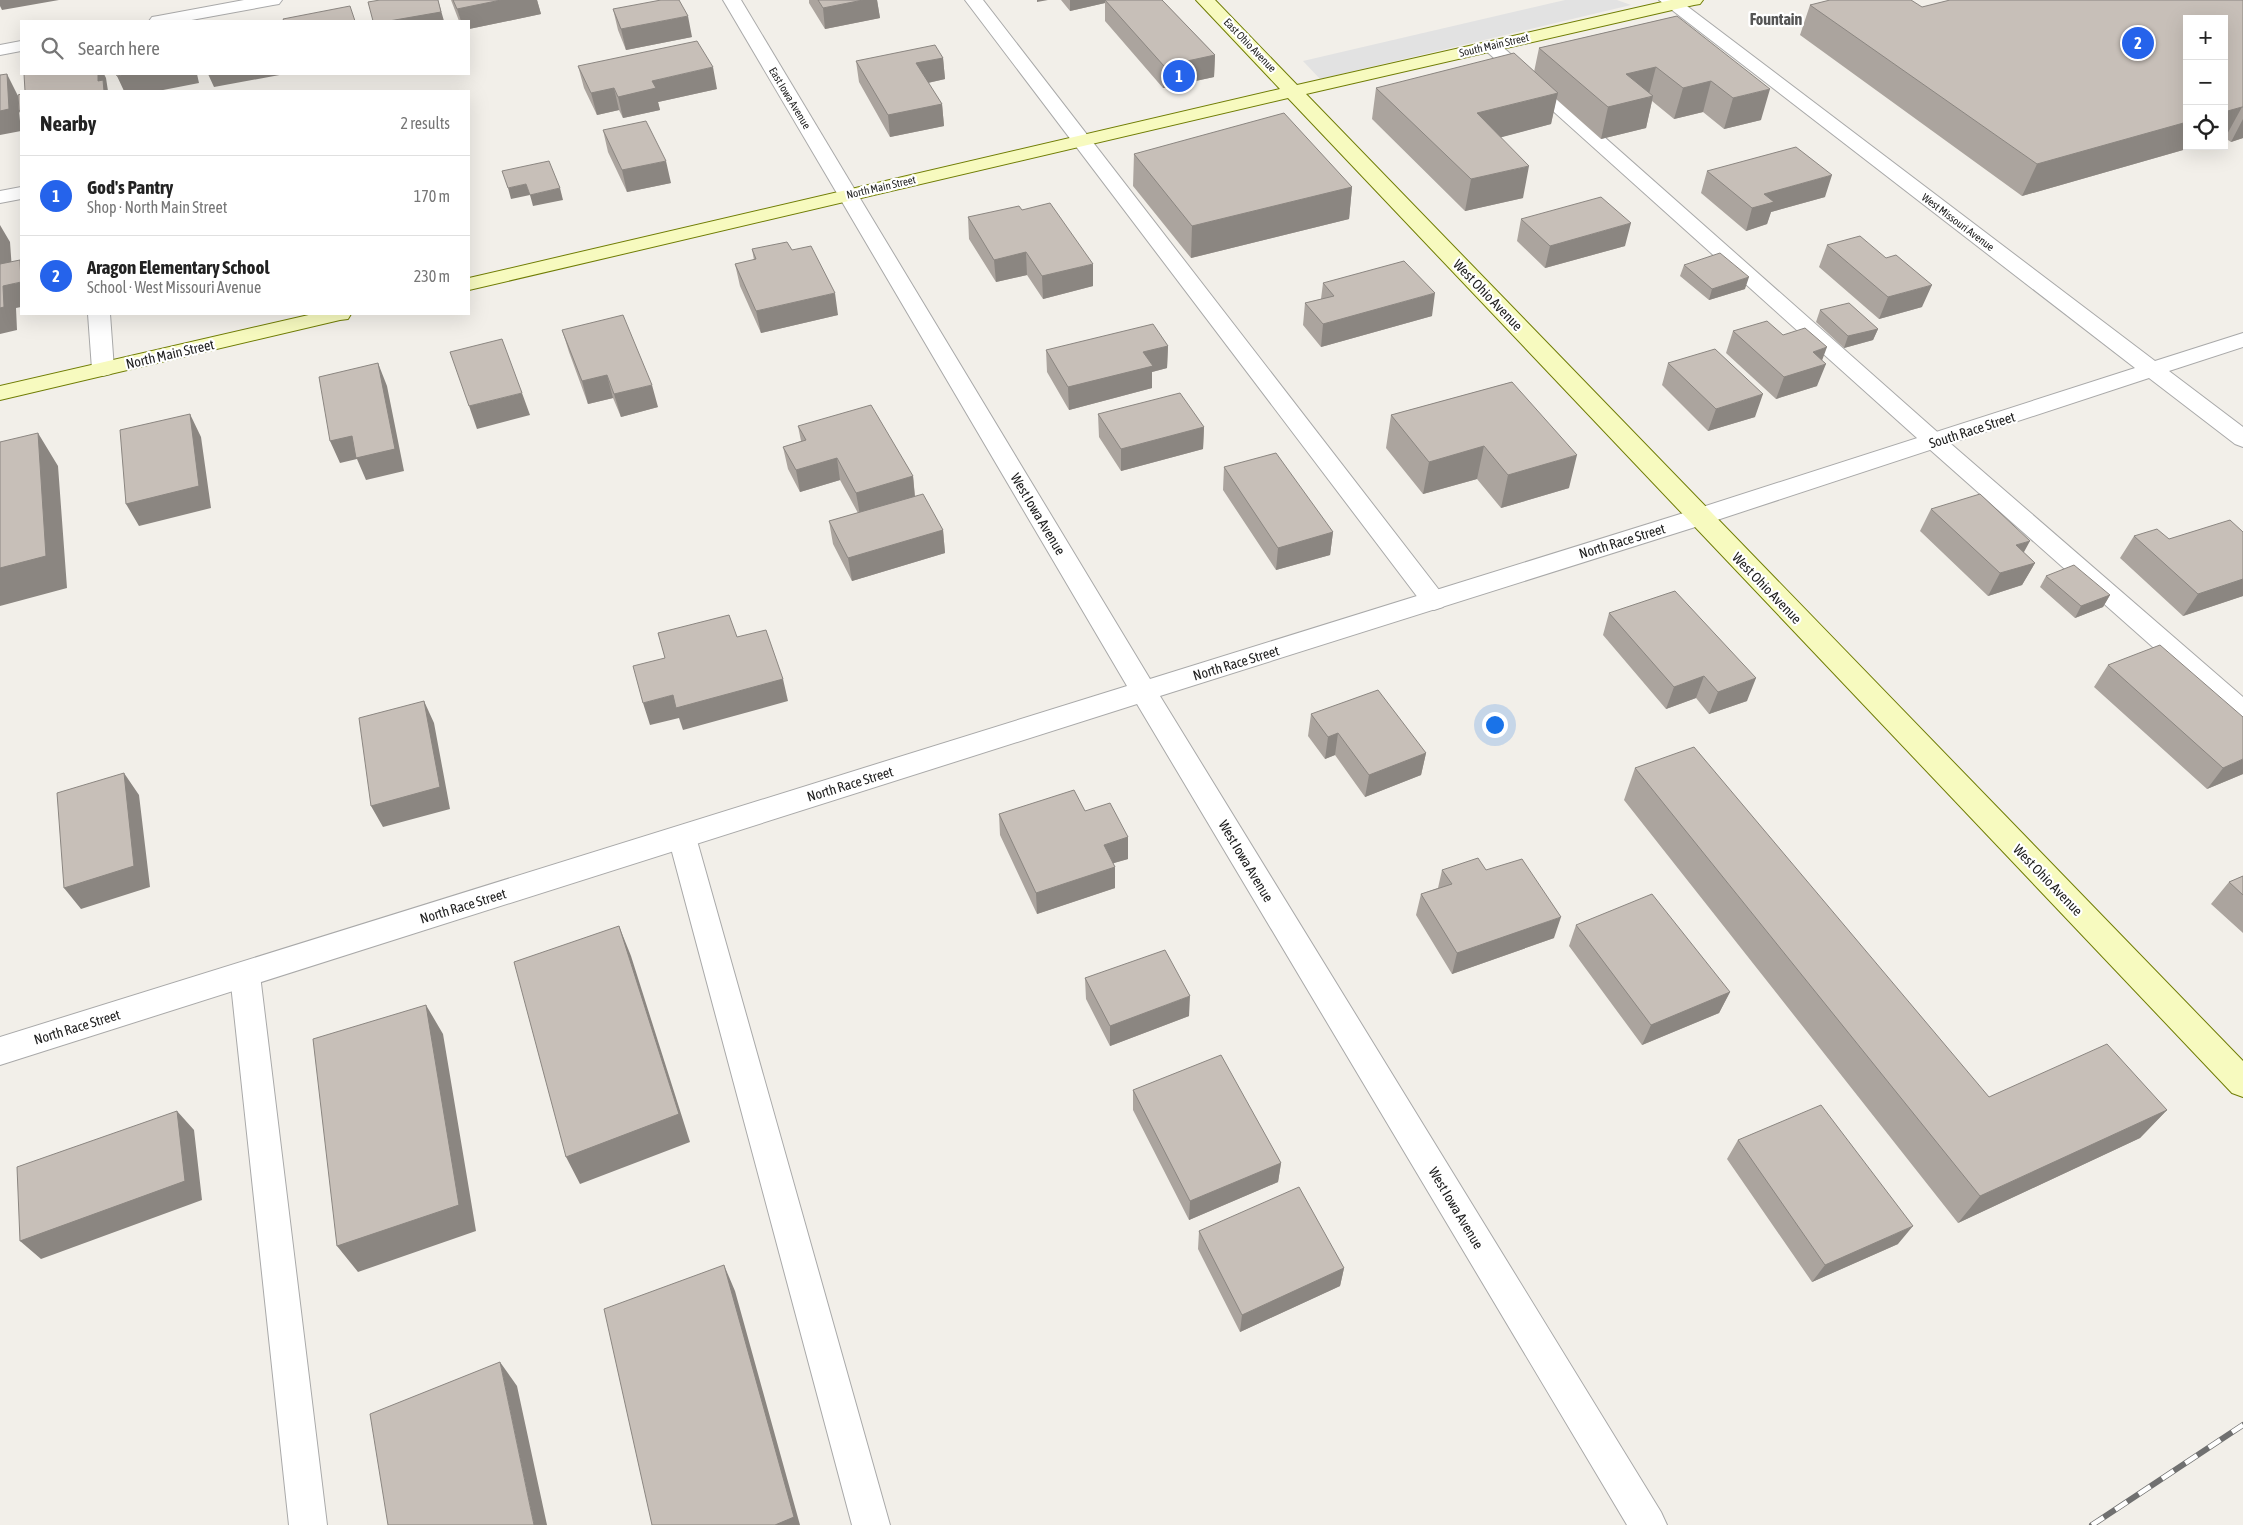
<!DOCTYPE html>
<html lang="en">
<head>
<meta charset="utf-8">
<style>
  :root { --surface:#fff; --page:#f6f6f6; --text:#222; --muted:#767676; --line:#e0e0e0; --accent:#2563eb }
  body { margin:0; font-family:"Asap Condensed",sans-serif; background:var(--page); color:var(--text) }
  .controls { position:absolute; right:15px; top:15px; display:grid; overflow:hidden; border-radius:0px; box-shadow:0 5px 20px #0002 }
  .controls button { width:45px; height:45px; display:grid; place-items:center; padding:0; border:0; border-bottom:1px solid var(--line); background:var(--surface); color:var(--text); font:25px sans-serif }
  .you { position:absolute; left:1494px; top:724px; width:18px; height:18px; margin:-12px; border:4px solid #fff; border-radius:50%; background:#1a73e8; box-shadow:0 0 0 8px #1a73e833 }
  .badge { display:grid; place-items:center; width:32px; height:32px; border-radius:50%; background:var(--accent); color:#fff; font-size:16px; font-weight:700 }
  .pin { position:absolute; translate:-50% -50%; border:2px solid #fff; box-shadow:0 1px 5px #0006 }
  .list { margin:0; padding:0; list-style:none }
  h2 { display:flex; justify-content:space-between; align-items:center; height:65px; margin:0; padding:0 20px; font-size:21px }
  h2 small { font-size:16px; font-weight:400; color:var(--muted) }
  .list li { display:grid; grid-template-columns:32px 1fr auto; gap:15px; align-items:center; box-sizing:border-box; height:80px; padding:0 20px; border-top:1px solid var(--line) }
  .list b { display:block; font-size:19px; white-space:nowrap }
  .list p { margin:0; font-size:16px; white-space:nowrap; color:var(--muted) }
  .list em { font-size:16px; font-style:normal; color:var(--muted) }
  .icon { flex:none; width:28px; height:28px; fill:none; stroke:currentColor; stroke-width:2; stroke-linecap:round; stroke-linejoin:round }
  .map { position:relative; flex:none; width:2243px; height:1525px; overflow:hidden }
  .search { position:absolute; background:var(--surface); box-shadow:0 5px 20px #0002; left:20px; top:20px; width:450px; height:55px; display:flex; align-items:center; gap:12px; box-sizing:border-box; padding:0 18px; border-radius:0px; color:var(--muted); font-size:19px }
  .panel { position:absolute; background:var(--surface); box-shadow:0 5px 20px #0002; left:20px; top:90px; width:450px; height:225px; border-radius:0px }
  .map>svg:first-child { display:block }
</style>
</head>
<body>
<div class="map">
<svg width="2243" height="1525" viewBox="0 0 2243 1525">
  <rect width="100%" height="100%" fill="#f2efe9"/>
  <path fill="#e2e2e2" d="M1565 0H1617L1631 5 1320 79 1303 61Z"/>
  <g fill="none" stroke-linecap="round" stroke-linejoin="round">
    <g stroke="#a9a9a9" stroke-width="2">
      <path id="service" d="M965 0H983L1443 595 1447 601 1443 607 1434 610 1425 607Z
        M1491 41 1497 42 1943 437 2243 697V722L2234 719 1927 447 1485 50 1482 46 1485 42Z
        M21 187V199L0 203V191Z
        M682 826 692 829 696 837 890 1525H852L668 837 672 829Z
        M245 962 256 966 260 975 327 1525H289L230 975 234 966Z"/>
    </g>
    <g stroke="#a9a9a9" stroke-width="2">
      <path id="minor" d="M244 0H282L279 4 273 5 186 21H149L152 17 158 16Z
        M1659 0H1679L2155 361 2243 333V347L2169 371 2243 427V447L2235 444 2149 378 1708 523 1160 696 1661 1512 1667 1525H1627L1137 704 0 1065V1037L1127 686 838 195 841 191 848 189 855 191 858 195 1150 679 1690 511 2135 368Z
        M21 41V51L0 55V45Z
        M88 314H110L114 369 111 374 103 376 95 374 92 369Z"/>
    </g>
    <g stroke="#a9a9a9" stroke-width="2">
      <path id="tertiary" d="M723 0H741L858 195 855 199 848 201 841 199 838 195Z"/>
    </g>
    <g stroke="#707d05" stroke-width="2">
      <path id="secondary" d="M1196 0H1215L1297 85 1671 0H1703L1700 4 1694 5 1306 94 2243 1061V1097L2232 1093 1288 98 469 290V278L1280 89Z
        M313 314H351L348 319 340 320 0 400V386Z"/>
    </g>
    <use href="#service" fill="#fff" fill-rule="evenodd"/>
    <use href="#minor" fill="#fff" fill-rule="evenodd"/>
    <use href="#tertiary" fill="#fff" fill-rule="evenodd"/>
    <use href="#secondary" fill="#f7fabf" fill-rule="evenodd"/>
    <g stroke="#707070" stroke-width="6">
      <path id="rail" d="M2092 1525 2243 1425"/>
    </g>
    <use href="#rail" stroke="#fff" stroke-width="4.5" stroke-dasharray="14" stroke-linecap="butt"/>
  </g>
  <path fill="#aba49e" d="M451 0H537L541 14 469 29V21H459Z
    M809 0H877L880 18 825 29 809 3Z
    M1061 0H1162L1215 55 1214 77 1163 88 1105 21V3L1070 11Z
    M2243 0V138L2231 142 2225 138 2187 146H2197L2022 196 1800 35 1810 5 1922 7Z
    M613 9 692 37 626 50 618 30Z
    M1677 16 1761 120 1724 129 1703 112 1674 119 1652 101 1646 128 1601 139 1556 99 1551 124 1501 137 1523 198 1465 211 1372 119 1376 88 1534 72 1539 48Z
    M943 58 945 79 928 83 942 104 944 126 890 137 859 82 856 61Z
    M578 66 717 89 658 102 660 110 623 118 619 110 597 115 584 88Z
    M603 130 671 183 627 192 608 152Z
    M1134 154 1352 187 1349 219 1191 258 1133 186Z
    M1707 171 1825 197 1771 212 1767 224 1746 231 1701 193Z
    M1022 210 1093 286 1043 299 1027 275 996 282 969 239 968 217Z
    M1521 219 1625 246 1545 268 1517 241Z
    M1827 245 1922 307 1879 319 1819 267Z
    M752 249 792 250 838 315 761 333 740 286 735 264 754 260Z
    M1684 265 1745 289 1709 300 1680 276Z
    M1323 283 1432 316 1321 347 1303 325 1305 303 1321 299Z
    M1820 310 1878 329 1873 340 1844 348 1816 322Z
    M562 330 658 407 621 417 613 398 588 404 569 352Z
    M1733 331 1783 335 1817 386 1776 399 1726 353Z
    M1168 346 1167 368 1152 372V388L1069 410 1047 372 1046 350Z
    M1668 363 1755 417 1708 431 1662 385Z
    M1512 382 1569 488 1501 508 1477 479 1423 494 1386 448 1391 415Z
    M1098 414 1204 427 1203 449 1121 471 1099 437Z
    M798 426 913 476 915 496 943 530 945 553 852 581 833 544 829 521 858 513 840 480 800 492 788 469 783 447 801 441Z
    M1224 467 1333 532 1330 555 1276 570 1223 490Z
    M1931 509 2023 552 2035 563 2022 585 1988 596 1920 531Z
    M2243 532V596L2183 616 2120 558 2134 536 2169 539Z
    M2046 576 2110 595 2103 607 2075 618 2040 587Z
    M1609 613 1747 701 1709 714 1696 698 1666 709 1603 635Z
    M2108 665 2243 774 2207 789 2094 687Z
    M1311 714 1426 753 1421 775 1365 797 1335 755 1325 759 1308 736Z
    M1635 768 1989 1097 2167 1110 2140 1138 1958 1223 1624 800Z
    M1085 811 1128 837V859L1113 863 1115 888 1037 914 1000 835 999 814Z
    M1442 870H1486L1554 938 1452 974 1416 915 1421 894 1438 888Z
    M2243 876V933L2211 904 2229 882Z
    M1576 925 1730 992 1719 1013 1642 1045 1569 946Z
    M1085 978 1189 1016 1110 1046 1086 999Z
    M1133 1090 1281 1163 1278 1182 1189 1220 1133 1110Z
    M1738 1140 1898 1244 1812 1282 1727 1159Z
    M1199 1231 1344 1268 1340 1286 1240 1332 1198 1249Z"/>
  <path fill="#8b8681" d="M0 0H59L2 10 0 6Z
    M438 0 444 21H389Z
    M501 0H537L541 14 469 29V21H461L457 9Z
    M863 0H877L880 18 825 29 823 8Z
    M1037 0H1048L1037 2Z
    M1070 0H1117H1105V3L1070 11Z
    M688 16 692 37 626 50 621 29Z
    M1215 55 1214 77 1163 88 1164 66Z
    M943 58 945 79 918 85 916 63Z
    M713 67 717 89 658 102 660 110 623 118 618 97 652 81Z
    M1656 67 1648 98 1653 96 1646 128 1601 139 1608 107 1626 74Z
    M7 74 18 96 19 111 21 110V115L19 111 21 131 0 135V111Z
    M98 74H104L106 78 108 91H103L98 81Z
    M126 74H197L199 83 158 91H124L117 76Z
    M208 74H285L214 87Z
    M1711 81 1703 112 1674 119 1683 88Z
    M614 88 619 110 597 115 591 93Z
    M1770 89 1761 120 1724 129 1733 98Z
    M1558 93 1551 124 1472 145 1477 113Z
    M942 104 944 126 890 137 888 115Z
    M2242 107 2225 138H2224V112Z
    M2243 119V138L2231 142Z
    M2187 122V146H2197L2022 196 2037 164Z
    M666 161 671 183 627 192 622 170Z
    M1529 166 1523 198 1465 211 1471 179Z
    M1832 175 1825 197 1771 212 1767 224 1746 231 1752 208 1764 194Z
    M526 184 530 195 511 199 508 188Z
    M1352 187 1349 219 1191 258 1192 226Z
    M560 188 563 200 533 206 530 195Z
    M1631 223 1625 246 1545 268 1550 246Z
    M0 225 10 242 13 284 21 282V307L16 308 17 330 0 334Z
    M1026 252 1027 275 996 282 994 260Z
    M1093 264V286L1043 299 1042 276Z
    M1749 277 1745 289 1709 300 1712 289Z
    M1932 285 1922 307 1879 319 1888 297Z
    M835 293 838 315 761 333 756 311Z
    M1435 293 1432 316 1321 347 1323 324Z
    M1878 329 1873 340 1844 348 1848 336Z
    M1168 346 1167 368 1152 372V388L1069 410 1068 387 1143 352Z
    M1827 347 1820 366 1826 364 1817 386 1776 399 1784 377 1813 352Z
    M378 363 387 386 404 471 366 480 357 459 340 463 330 441Z
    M607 375 613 398 588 404 582 381Z
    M652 385 658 407 621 417 614 394Z
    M522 393 530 415 477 429 469 406Z
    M1763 394 1755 417 1708 431 1716 409Z
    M190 414 201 437 211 508 139 526 126 504Z
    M1204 427 1203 449 1121 471V449Z
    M38 433 58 466 67 588 0 606V568Z
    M1484 446 1477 479 1423 494 1429 462Z
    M1577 455 1569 488 1501 508 1508 475Z
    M837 458 840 480 800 492 796 470Z
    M913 476 915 499 860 515 856 493Z
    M943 530 945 553 852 581 848 558Z
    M1333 532 1330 555 1276 570 1278 548Z
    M2030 541 2018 563 2016 545Z
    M2035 563 2022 585 1988 596 2000 573Z
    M2243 579V596L2183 616 2198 594Z
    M2110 595 2103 607 2075 618 2081 606Z
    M1704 676 1696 698 1666 709 1674 687Z
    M1756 678 1747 701 1709 714 1718 692Z
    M783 679 788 701 683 730 679 718 650 725 643 703 673 695Z
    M424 701 434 723 450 809 383 827 371 806Z
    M1338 733 1335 755 1325 759 1328 737Z
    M1426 753 1421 775 1365 797 1369 775Z
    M2243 759V774L2207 789 2223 768Z
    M124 773 139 795 150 887 81 909 64 888Z
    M1128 837V859L1104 866V845Z
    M1115 867V888L1037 914 1036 893Z
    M1561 917 1554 938 1452 974 1457 953Z
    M619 926 631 956 690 1142 580 1184 566 1157Z
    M1730 992 1719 1013 1642 1045 1651 1025Z
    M1190 996 1189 1016 1110 1046V1026Z
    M426 1005 443 1034 476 1231 358 1272 337 1246Z
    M2167 1110 2140 1138 1958 1223 1980 1196Z
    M177 1111 194 1130 202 1200 41 1259 20 1241Z
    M1281 1163 1278 1182 1189 1220 1190 1201Z
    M1913 1226 1898 1244 1812 1282 1825 1265Z
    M724 1265 735 1291 800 1525H775Z
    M1344 1268 1340 1286 1240 1332 1242 1315Z
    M500 1362 517 1386 547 1525H534Z"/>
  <path fill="#c7bfb8" stroke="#8b8681" d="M380 0H438L441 12 389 21H373L368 2Z
    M453 0H501L457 9Z
    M661 0H679L688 16 621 29 613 9Z
    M818 0H863L823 8Z
    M1105 0H1162L1215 55 1164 66Z
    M1830 0H1911L1922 7 1950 0H2243V107H2242L2224 112V19H2187V122L2037 164 1810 5Z
    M350 6 355 21H284L283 19Z
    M1677 16 1770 89 1733 98 1711 81 1683 88 1656 67 1626 74 1653 96 1608 107 1539 48Z
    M697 41 713 67 652 81 656 88 618 97 614 88 591 93 578 66Z
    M935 45 943 58 916 63 942 104 888 115 856 61Z
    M1514 53 1558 93 1477 113 1529 166 1471 179 1376 88Z
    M7 74 9 109 0 111V75Z
    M24 74H98V81L103 80 104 91H25Z
    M116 74H126L117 76Z
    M21 94V110L19 111 18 95Z
    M1284 113 1352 187 1192 226 1134 154Z
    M646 121 666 161 622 170 603 130Z
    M1796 147 1832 175 1764 194 1774 202 1752 208 1707 171Z
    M549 161 560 188 530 195 526 184 508 188 502 171Z
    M1601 197 1631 223 1550 246 1521 219Z
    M1050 203 1093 264 1042 276 1026 252 994 260 968 217 1019 206 1022 210Z
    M1860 236 1886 258 1896 255 1932 285 1888 297 1827 245Z
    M787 242 792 250 811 246 835 293 756 311 735 264 756 259 752 249Z
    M1720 253 1749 277 1712 289 1684 265Z
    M20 260 21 282 3 286 4 307 0 308V264Z
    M1404 261 1435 293 1323 324 1305 303 1334 296 1323 283Z
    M1849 303 1878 329 1848 336 1820 310Z
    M623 315 652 385 614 394 607 375 582 381 562 330Z
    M1767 321 1783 335 1805 328 1827 347 1813 352 1826 364 1784 377 1733 331Z
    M1153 324 1168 346 1143 352 1153 366 1068 387 1046 350Z
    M502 339 522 393 469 406 450 352Z
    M1715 349 1763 394 1716 409 1668 363Z
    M378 363 395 449 356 458 352 436 330 441 319 377Z
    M1512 382 1577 455 1508 475 1484 446 1429 462 1391 415Z
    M1180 393 1204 427 1121 449 1098 414Z
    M871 405 913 476 856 493 837 458 796 470 783 447 806 440 798 426Z
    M190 414 199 486 126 504 120 430Z
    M38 433 46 556 0 568V442Z
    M1276 453 1333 532 1278 548 1224 467Z
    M923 494 943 530 848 558 829 521Z
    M1980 494 2030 541 2016 545 2035 563 2000 573 1931 509Z
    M2230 520 2243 532V579L2198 594 2134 536 2157 529 2169 539Z
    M2074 565 2110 595 2081 606 2046 576Z
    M1675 591 1756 678 1718 692 1704 676 1674 687 1609 613Z
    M729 615 737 637 766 630 783 679 676 708 673 695 643 703 633 666 665 658 658 633Z
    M2160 645 2243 717V759L2223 768 2108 665Z
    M1378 690 1426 753 1369 775 1338 733 1328 737 1311 714Z
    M424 701 440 787 371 806 359 718Z
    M1694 747 1989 1097 2107 1044 2167 1110 1980 1196 1635 768Z
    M124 773 134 866 64 888 57 793Z
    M1074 790 1085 811 1110 803 1128 837 1104 845 1115 867 1036 893 999 814Z
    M1478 858 1486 870 1522 859 1561 917 1457 953 1421 894 1452 884 1442 870Z
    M2243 876V895L2229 882Z
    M1652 894 1730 992 1651 1025 1576 925Z
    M619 926 679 1114 566 1157 514 962Z
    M1165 950 1190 996 1110 1026 1085 978Z
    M426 1005 459 1205 337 1246 313 1039Z
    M1221 1055 1281 1163 1190 1201 1133 1090Z
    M1821 1105 1913 1226 1825 1265 1738 1140Z
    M177 1111 185 1181 20 1241 17 1167Z
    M1299 1187 1344 1268 1242 1315 1199 1231Z
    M724 1265 794 1517 775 1525H652L604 1309Z
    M500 1362 534 1525H388L370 1414Z"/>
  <g text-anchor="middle" stroke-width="4.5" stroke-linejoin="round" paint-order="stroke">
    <g font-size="11" fill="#222" stroke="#fff">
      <text transform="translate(1250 45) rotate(46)" y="4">East Ohio Avenue</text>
      <text transform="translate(1494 45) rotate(-13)" y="4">South Main Street</text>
      <text transform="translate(790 98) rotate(59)" y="4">East Iowa Avenue</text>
      <text transform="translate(881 187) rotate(-13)" y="4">North Main Street</text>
      <text transform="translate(1958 222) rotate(37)" y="4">West Missouri Avenue</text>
    </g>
    <g font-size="14" fill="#222" stroke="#fff">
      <text transform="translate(1488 295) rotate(46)" y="5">West Ohio Avenue</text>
      <text transform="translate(170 354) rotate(-13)" y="5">North Main Street</text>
      <text transform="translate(1972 430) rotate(-18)" y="5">South Race Street</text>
      <text transform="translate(1038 514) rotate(59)" y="5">West Iowa Avenue</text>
      <text transform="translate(1622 541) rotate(-17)" y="5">North Race Street</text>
      <text transform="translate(1767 588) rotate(46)" y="5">West Ohio Avenue</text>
      <text transform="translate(1236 663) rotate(-17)" y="5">North Race Street</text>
      <text transform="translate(850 784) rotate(-17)" y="5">North Race Street</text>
      <text transform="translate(1246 861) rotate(59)" y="5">West Iowa Avenue</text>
      <text transform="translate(2048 880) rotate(46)" y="5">West Ohio Avenue</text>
      <text transform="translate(463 906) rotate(-17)" y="5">North Race Street</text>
      <text transform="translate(77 1027) rotate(-17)" y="5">North Race Street</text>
      <text transform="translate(1456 1208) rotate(59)" y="5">West Iowa Avenue</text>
    </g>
    <g font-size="16" font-weight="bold" fill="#555" stroke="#fff">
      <text x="1776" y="25">Fountain</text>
    </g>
  </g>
</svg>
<div class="controls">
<button>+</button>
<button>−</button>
<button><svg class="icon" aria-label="locate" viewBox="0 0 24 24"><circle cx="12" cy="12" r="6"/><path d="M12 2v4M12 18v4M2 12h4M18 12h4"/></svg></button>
</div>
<div class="you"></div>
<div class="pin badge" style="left:1179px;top:76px">1</div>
<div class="pin badge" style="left:2138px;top:43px">2</div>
<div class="search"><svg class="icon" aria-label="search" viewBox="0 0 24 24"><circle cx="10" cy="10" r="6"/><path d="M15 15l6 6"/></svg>Search here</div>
<section class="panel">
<h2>Nearby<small>2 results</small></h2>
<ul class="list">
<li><span class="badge">1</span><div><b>God's Pantry</b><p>Shop · North Main Street</p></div><em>170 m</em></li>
<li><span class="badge">2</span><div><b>Aragon Elementary School</b><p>School · West Missouri Avenue</p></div><em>230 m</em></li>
</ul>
</section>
</div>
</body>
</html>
